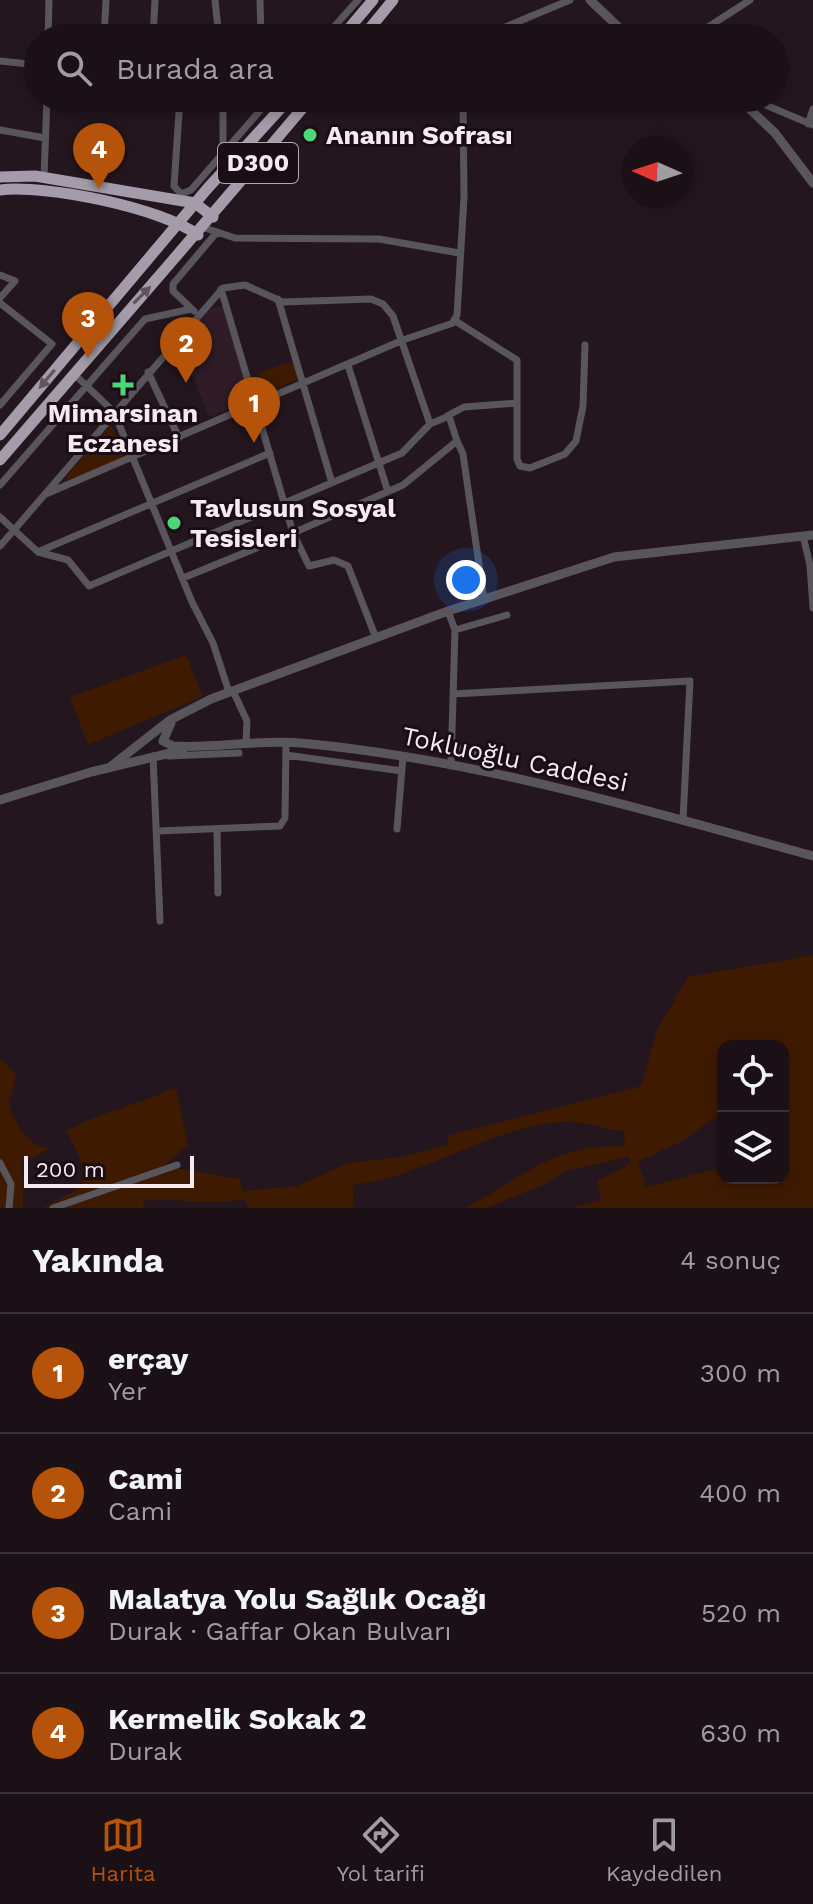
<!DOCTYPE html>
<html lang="tr">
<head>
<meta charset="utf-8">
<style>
  :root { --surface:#1b1016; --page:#281e23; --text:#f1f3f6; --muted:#a09da1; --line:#393035; --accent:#b45309 }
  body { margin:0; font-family:"Work Sans",sans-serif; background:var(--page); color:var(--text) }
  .controls { position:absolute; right:24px; bottom:24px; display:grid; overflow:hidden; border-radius:16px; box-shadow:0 4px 12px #0003 }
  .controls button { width:72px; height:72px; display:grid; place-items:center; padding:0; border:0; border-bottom:2px solid var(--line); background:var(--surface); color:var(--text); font:40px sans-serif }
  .compass { position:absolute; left:621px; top:136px; width:72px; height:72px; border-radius:50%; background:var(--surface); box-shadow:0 4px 12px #0003; rotate:273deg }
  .scale { position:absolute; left:24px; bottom:20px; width:170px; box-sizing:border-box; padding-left:8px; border:4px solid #f5eaf0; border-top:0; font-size:22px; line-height:28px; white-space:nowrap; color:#f5eaf0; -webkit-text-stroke:6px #1b0d15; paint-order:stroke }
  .you { position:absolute; left:466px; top:580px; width:28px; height:28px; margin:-20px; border:6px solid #fff; border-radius:50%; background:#1a73e8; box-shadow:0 0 0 12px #1a73e833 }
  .badge { display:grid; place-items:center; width:52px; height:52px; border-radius:50%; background:var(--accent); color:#fff; font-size:26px; font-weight:700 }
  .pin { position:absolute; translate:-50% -66px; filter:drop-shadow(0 2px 4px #0008) }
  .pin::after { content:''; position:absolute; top:42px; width:28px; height:24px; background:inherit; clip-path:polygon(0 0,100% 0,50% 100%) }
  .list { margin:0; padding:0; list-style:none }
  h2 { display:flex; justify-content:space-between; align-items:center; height:104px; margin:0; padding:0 32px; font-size:34px }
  h2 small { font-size:26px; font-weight:400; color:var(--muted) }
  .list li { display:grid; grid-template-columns:52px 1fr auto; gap:24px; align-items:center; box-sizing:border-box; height:120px; padding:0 32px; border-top:2px solid var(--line) }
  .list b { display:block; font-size:30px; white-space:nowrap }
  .list p { margin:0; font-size:26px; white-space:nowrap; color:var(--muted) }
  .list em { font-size:26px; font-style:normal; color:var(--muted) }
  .icon { flex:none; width:44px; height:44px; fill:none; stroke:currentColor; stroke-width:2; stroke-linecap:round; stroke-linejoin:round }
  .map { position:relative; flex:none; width:813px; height:1208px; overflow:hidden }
  .search { position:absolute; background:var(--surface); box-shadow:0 4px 12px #0003; left:24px; right:24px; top:24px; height:88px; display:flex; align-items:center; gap:20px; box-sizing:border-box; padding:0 28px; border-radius:44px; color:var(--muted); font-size:30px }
  .sheet { height:584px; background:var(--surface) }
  nav { display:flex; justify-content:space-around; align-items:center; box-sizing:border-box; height:112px; border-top:2px solid var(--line); background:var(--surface); font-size:22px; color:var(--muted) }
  nav a { display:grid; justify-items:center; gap:4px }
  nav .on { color:var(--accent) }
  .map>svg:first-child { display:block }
</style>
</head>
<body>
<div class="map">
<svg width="813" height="1208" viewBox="0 0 813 1208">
  <rect width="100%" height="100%" fill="#24161e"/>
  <path fill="#301c27" d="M224 305 252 399 209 417 180 344 211 308Z"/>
  <path fill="#3e1a01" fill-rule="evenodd" d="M299 360 304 376 266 394 259 372Z
    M111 425 126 457 68 481 66 476Z
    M186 655 203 696 88 745 70 697Z
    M813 955V1208H571L601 1200 597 1181 631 1163 629 1157 564 1171 544 1185 486 1208H464C527 1176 549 1145 624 1146L625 1132C604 1128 579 1120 558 1122 485 1130 424 1177 353 1185L354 1208H249L244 1199C209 1207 177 1196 143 1201L144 1208H43L82 1187 83 1165 67 1131C100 1111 137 1106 171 1089L176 1088 188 1145 164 1166 239 1179 243 1191 297 1186 348 1163 402 1157 449 1144 447 1136 641 1086 657 1030 688 977ZM723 1046H783V1178H723V1167L646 1187 638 1162 680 1142 723 1112Z
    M0 1059 16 1074C15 1085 8 1097 10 1108 14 1124 33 1150 50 1148L37 1156 22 1160 23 1208H0Z"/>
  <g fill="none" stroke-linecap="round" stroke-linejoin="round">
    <path stroke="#59555c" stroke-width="7" d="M215 0 219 38
      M260 0 261 38
      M48 38 49 0
      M104 38 106 0
      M153 38 155 0
      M324 38 358 0
      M479 38 570 0
      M691 38 750 0
      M0 61 38 65
      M180 98 174 186 181 194 191 190 271 98
      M223 98V153
      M749 98 813 125
      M808 124 813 109
      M0 130 45 138
      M44 177 47 98
      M205 228 235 238 379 239 459 253
      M0 275 15 281 0 298
      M278 299 332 483
      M0 303 52 344 0 405
      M194 311 173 291V284L217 232
      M348 365 388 492
      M148 372 179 438
      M74 374 114 412 192 602 213 643 229 692
      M517 403V459L520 466 530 468 565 454 576 441 583 406 585 345
      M447 416 464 407 517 403V360L454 320
      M457 441 463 454 484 599
      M0 485 145 319 191 309
      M46 494 403 340 453 323 457 315 464 197 463 98
      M0 517 38 552 68 560 89 586 402 453 430 424 393 316 383 304 371 299 283 302 245 285 223 288 14 530 0 546
      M803 536 810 565 813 608
      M40 551 270 453
      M183 578 293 533 221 289
      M448 611 455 630 451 766
      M455 630 507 615
      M376 638 348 566 334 560 309 566 293 533 403 485 457 441 449 416 430 424
      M233 691 247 721 246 741
      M453 694 690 681 683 820
      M452 748 496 755
      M286 755 402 771
      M153 756 160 921
      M169 756 239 753
      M217 829 218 893
      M397 829 403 756
      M158 831 280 826 285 818 286 742
      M0 1163 11 1184 9 1208
      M53 1208 177 1165"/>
    <path stroke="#59555c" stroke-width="9" d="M590 0 630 38
      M738 98 775 133 813 183
      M171 723 163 741 173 746C215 749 258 739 301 743 475 759 645 810 813 856
      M110 767 170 720 211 699 448 611 614 557 813 535
      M0 800 91 772 183 750"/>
    <path stroke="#a49caa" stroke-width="11" d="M341 38 373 0
      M362 38 393 0
      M0 177 35 176 195 203 213 217
      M0 190C45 184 162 208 198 235
      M0 435 207 189 290 98
      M0 460C104 339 209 220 311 98"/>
  </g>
  <defs><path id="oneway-solid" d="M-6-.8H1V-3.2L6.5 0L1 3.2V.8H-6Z" transform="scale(2)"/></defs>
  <g fill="#605460">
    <use href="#oneway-solid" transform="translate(142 295) rotate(-45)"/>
    <use href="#oneway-solid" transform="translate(47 379) rotate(130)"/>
  </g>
  <g fill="#4ad778" stroke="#1b0d15" stroke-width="3">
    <circle cx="310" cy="135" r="8"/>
    <path d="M119 373h8v8h8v8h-8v8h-8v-8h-8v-8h8z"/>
    <circle cx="174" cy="523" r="8"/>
  </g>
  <g text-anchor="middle" stroke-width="6" stroke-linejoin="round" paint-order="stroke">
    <rect fill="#1b0d15" stroke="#b4a8ae" stroke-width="2" x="218" y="143" width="80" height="40" rx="6"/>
    <g font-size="24" font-weight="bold" fill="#f5eaf0">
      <text x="258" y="171">D300</text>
    </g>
    <g font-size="26" font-weight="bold" fill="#f5eaf0" stroke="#1b0d15" text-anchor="start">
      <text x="326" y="144">Ananın Sofrası</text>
      <text x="123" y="422" text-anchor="middle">Mimarsinan<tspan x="123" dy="30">Eczanesi</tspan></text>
      <text x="190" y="517">Tavlusun Sosyal<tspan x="190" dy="30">Tesisleri</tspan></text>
    </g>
    <g font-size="26" fill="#f5eaf0" stroke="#1b0d15">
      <text transform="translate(515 759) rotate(12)" y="9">Tokluoğlu Caddesi</text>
    </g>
  </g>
</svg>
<div class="controls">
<button><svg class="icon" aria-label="locate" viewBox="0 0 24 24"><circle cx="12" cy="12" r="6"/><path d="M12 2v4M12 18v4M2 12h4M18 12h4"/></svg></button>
<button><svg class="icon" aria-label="layers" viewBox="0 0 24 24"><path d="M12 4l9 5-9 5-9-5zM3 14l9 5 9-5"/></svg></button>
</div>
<svg class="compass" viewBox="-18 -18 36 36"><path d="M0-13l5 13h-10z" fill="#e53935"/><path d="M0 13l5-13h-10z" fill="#a09da1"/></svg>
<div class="scale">200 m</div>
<div class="you"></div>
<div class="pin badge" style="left:254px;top:443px">1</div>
<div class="pin badge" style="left:186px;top:383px">2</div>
<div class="pin badge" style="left:88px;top:358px">3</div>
<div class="pin badge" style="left:99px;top:189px">4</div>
<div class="search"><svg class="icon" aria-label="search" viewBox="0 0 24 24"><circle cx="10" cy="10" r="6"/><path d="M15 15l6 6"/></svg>Burada ara</div>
</div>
<section class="sheet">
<h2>Yakında<small>4 sonuç</small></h2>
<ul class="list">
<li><span class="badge">1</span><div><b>erçay</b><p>Yer</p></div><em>300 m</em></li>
<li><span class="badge">2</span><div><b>Cami</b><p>Cami</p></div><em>400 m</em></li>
<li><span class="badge">3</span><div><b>Malatya Yolu Sağlık Ocağı</b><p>Durak · Gaffar Okan Bulvarı</p></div><em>520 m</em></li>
<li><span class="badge">4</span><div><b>Kermelik Sokak 2</b><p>Durak</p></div><em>630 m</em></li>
</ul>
</section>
<nav>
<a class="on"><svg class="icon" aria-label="map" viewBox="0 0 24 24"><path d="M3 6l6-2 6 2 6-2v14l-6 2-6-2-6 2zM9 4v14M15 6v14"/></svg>Harita</a>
<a><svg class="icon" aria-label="directions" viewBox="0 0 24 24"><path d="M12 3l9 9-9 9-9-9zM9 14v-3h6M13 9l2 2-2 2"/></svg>Yol tarifi</a>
<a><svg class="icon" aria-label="saved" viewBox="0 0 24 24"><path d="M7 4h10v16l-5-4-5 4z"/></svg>Kaydedilen</a>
</nav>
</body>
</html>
